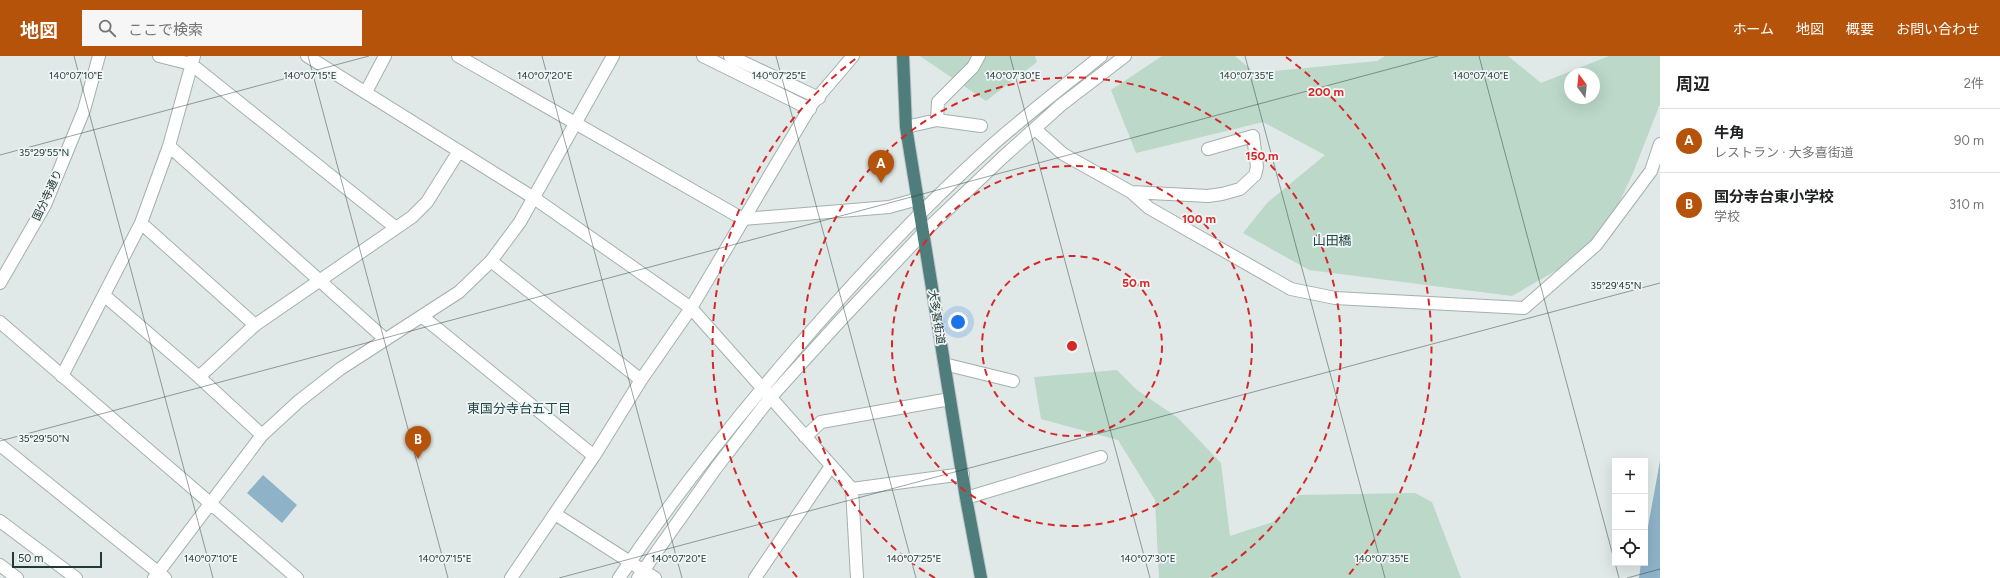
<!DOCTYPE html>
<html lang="ja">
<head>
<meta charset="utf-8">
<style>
  :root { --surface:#fff; --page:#f6f6f6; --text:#202124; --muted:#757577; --line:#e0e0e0; --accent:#b45309 }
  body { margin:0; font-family:Figtree,"Noto Sans JP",sans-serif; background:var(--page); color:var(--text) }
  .controls { position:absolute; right:12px; bottom:12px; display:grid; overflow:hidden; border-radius:0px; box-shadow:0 4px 16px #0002 }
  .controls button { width:36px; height:36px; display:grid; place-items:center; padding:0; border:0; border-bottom:1px solid var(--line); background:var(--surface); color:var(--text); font:20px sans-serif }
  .compass { position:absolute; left:1564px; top:12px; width:36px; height:36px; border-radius:50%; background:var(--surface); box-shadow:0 4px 16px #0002; rotate:345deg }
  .scale { position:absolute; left:12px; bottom:10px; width:90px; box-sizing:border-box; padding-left:4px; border:2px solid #233837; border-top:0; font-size:11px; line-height:14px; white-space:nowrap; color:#233837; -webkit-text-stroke:3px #f0f6f5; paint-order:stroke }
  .you { position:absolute; left:958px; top:266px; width:14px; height:14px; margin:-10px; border:3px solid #fff; border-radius:50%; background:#1a73e8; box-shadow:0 0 0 6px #1a73e833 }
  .badge { display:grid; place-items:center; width:26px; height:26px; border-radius:50%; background:var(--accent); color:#fff; font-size:13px; font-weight:700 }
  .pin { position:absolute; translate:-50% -33px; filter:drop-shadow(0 1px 2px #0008) }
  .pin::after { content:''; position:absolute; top:21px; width:14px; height:12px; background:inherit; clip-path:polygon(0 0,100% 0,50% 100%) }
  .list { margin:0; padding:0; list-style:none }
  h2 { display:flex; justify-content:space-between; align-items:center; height:52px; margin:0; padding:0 16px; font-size:17px }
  h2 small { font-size:13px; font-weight:400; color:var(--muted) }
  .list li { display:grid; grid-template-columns:26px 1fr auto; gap:12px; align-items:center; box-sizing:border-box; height:64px; padding:0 16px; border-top:1px solid var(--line) }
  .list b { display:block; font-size:15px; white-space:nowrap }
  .list p { margin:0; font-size:13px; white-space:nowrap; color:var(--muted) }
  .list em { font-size:13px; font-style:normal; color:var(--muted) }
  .icon { flex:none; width:22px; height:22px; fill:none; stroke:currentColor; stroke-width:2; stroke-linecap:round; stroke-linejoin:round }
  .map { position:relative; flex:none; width:1660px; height:522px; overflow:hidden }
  header { display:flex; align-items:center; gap:24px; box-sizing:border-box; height:56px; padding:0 20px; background:var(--accent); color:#fff }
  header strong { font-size:19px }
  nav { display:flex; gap:22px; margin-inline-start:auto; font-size:14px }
  .search { width:280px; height:36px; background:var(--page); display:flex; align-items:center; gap:10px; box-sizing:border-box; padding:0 14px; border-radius:0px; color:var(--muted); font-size:15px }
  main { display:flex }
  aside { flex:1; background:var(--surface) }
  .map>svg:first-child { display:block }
</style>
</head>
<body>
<header>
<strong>地図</strong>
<div class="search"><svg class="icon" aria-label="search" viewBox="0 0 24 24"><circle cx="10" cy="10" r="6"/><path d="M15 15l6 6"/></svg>ここで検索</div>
<nav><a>ホーム</a><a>地図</a><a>概要</a><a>お問い合わせ</a></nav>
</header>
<main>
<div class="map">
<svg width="1660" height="522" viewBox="0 0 1660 522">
  <rect width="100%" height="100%" fill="#e0e9e7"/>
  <path fill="#bbd8c9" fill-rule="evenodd" d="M920 0H1035L1037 6 986 45Z
    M1162 0H1235L1255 17 1377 5 1385 0H1508L1541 27 1609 0H1660V48L1633 117 1599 190 1512 240 1309 214 1243 177 1267 147 1325 99 1263 66 1136 97 1111 34ZM1570 18H1594V42H1570Z
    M1117 314 1137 334 1178 362 1221 407 1230 480 1273 466 1298 439 1415 437 1432 446 1461 522H1159L1155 444 1118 384 1041 363 1034 321Z"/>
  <path fill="#8eb3c9" d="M1660 405V522H1639L1641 507H1645V487Z
    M263 419 297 449 282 467 247 437Z"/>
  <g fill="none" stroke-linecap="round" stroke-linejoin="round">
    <g stroke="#a4b0af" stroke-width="14">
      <path id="minor" d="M159 0 191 8 396 172
        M307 0 534 142 691 252 852 433 857 522
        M458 0 743 163 889 151 918 143
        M703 0 810 53
        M730 0 819 42
        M366 36 385 0
        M937 64 938 46 973 11 979 0
        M906 71 937 64 981 70
        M1035 73 1063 98 1131 136 1149 152 1291 233 1335 242 1524 252 1596 189 1651 115 1660 88
        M169 90 385 283
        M1131 136 1208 140 1222 138 1240 133 1255 119 1257 111 1253 80 1208 93
        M141 167 255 269
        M491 205 641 324
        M105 240 199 321 262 379
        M423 261 594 400
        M944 308 1013 325
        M62 320 141 167 169 90 194 0
        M199 321 255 269 412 161 427 146 459 95
        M805 381 821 366 950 343
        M0 389 165 522
        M852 433 963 418
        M966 442 1101 401
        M555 458 655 522
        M0 465 76 522
        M0 509 17 522
        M511 522 594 400 641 324 691 252 812 48 853 0
        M755 522 831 410"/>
    </g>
    <g stroke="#a4b0af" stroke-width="14">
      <path id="tertiary" d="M0 227 45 149 84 54 99 0
        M0 266 297 522
        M154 522 262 379 299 345 340 313 459 236 491 205 520 166 613 0
        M619 522C672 443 732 367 794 295 856 223 920 154 990 91 1026 59 1064 30 1101 0
        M638 522 716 412 770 342 838 267 923 177 1002 102 1061 49 1125 0"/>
    </g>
    <g stroke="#bdc3c3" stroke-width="14">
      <path id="trunk" d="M903 0 906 71 910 96 966 442 981 522"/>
    </g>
    <use href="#minor" stroke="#fff" stroke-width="12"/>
    <use href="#tertiary" stroke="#fff" stroke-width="12"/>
    <use href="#trunk" stroke="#4e7d7c" stroke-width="12"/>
  </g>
  <path fill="none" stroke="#233837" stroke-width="1" stroke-opacity="0.45" d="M74 0 213 522M308 0 448 522M542 0 682 522M776 0 916 522M1010 0 1150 522M1245 0 1385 522M1479 0 1619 522M0 99 369 0M0 385 1438 0M559 522 1660 227M1627 522 1660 513"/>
  <g fill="none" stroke="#d62828" stroke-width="2" stroke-dasharray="7 5">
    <circle cx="1072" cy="290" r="90"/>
    <circle cx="1072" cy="290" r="180"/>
    <path d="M935 522A269 269 0 1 1 1209 522"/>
    <path d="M797 521A359 359 0 0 1 858 1M1286 1A359 359 0 0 1 1347 521"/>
  </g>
  <g text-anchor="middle" stroke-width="3.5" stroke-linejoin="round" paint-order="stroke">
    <g font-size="11" fill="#233837" stroke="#f0f6f5">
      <text transform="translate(47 139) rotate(-65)" y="4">国分寺通り</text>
      <text transform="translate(937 261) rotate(81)" y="4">大多喜街道</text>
    </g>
    <g font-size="13" fill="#214846" stroke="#f0f6f5">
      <text x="1332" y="189">山田橋</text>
      <text x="519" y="357">東国分寺台五丁目</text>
    </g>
  </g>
  <g font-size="10" text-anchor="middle" fill="#233837" stroke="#f0f6f5" stroke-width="3.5" stroke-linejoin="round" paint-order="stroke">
    <text x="76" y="23">140°07'10"E</text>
    <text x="310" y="23">140°07'15"E</text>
    <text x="545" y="23">140°07'20"E</text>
    <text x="779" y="23">140°07'25"E</text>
    <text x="1013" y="23">140°07'30"E</text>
    <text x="1481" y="23">140°07'40"E</text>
    <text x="1247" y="23">140°07'35"E</text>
    <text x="44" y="100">35°29'55"N</text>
    <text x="1616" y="233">35°29'45"N</text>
    <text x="44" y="386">35°29'50"N</text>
    <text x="211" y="506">140°07'10"E</text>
    <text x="445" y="506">140°07'15"E</text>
    <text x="679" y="506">140°07'20"E</text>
    <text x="914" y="506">140°07'25"E</text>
    <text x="1148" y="506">140°07'30"E</text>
    <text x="1382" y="506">140°07'35"E</text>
  </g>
  <circle cx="1072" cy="290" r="6" fill="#d62828" stroke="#f0f6f5" stroke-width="2"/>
  <g font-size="12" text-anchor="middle" font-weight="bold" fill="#d62828" stroke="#f0f6f5" stroke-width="3.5" stroke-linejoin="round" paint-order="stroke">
    <text x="1326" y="40">200 m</text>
    <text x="1262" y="104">150 m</text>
    <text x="1199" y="167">100 m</text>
    <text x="1136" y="231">50 m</text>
  </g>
</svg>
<div class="controls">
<button>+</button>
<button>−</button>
<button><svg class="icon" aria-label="locate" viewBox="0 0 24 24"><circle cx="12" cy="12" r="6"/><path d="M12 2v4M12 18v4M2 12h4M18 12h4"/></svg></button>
</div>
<svg class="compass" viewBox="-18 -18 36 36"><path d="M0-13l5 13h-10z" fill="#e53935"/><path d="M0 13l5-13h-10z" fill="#757577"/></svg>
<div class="scale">50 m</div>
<div class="you"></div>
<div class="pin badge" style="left:881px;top:127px">A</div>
<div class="pin badge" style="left:418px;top:403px">B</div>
</div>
<aside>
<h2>周辺<small>2件</small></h2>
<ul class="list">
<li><span class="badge">A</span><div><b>牛角</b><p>レストラン · 大多喜街道</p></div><em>90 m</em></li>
<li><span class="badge">B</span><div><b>国分寺台東小学校</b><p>学校</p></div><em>310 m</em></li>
</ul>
</aside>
</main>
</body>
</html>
